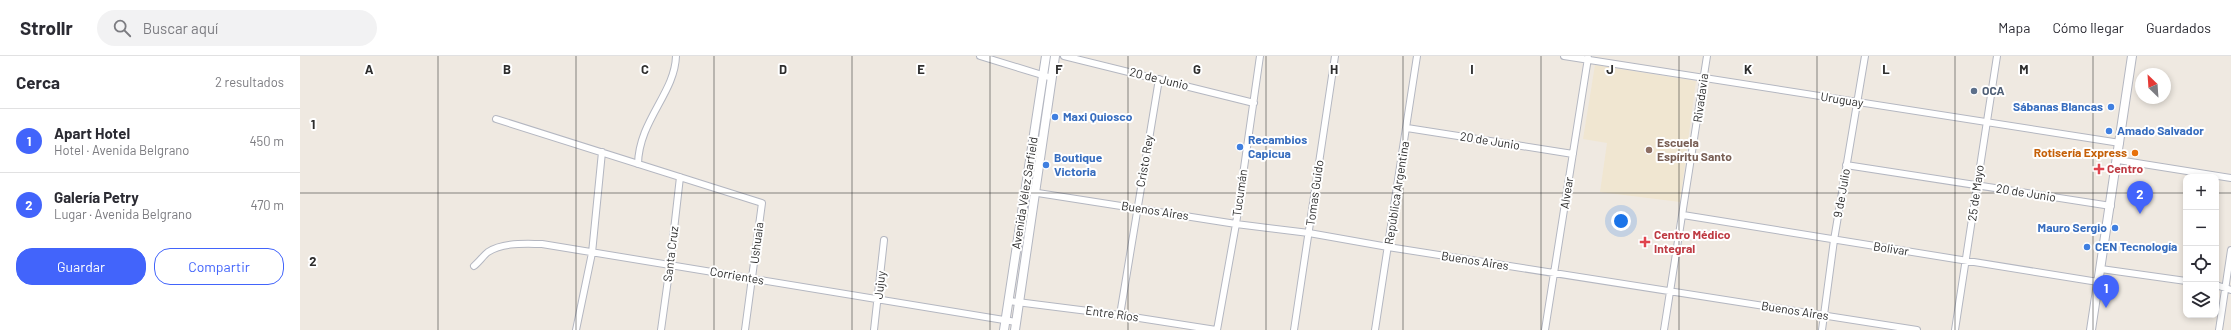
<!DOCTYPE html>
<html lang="es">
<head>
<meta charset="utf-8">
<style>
  :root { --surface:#fff; --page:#f2f2f3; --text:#2b2b33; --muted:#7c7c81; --line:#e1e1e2; --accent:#4264fb }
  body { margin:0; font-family:Barlow,sans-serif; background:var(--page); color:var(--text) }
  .controls { position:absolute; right:12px; bottom:12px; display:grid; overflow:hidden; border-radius:8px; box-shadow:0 2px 6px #0003 }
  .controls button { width:36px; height:36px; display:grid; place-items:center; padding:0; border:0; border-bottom:1px solid var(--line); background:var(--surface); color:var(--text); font:20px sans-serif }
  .compass { position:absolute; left:1835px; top:12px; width:36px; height:36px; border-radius:50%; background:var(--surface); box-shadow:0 2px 6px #0003; rotate:335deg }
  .you { position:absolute; left:1321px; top:165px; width:14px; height:14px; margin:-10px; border:3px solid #fff; border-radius:50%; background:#1a73e8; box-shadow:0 0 0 6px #1a73e833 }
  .badge { display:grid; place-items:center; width:26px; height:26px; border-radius:50%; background:var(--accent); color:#fff; font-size:13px; font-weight:700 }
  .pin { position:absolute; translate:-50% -33px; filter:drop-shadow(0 1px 2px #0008) }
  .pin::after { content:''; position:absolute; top:21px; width:14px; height:12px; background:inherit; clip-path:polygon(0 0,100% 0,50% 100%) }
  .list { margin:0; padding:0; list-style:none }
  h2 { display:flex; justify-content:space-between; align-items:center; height:52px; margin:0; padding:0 16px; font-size:17px }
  h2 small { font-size:13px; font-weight:400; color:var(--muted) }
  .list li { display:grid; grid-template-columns:26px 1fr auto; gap:12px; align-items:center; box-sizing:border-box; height:64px; padding:0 16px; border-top:1px solid var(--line) }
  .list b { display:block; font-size:15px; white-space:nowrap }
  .list p { margin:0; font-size:13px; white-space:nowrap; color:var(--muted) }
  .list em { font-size:13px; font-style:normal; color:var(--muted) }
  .actions { display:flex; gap:8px; padding:12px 16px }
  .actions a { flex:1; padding:9px 0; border:1px solid var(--accent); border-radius:16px; text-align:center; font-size:14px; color:var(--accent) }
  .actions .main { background:var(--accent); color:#fff }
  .icon { flex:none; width:22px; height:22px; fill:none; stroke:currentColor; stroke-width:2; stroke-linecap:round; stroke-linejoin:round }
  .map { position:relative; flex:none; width:1931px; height:274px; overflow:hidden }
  header { display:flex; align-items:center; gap:24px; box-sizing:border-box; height:56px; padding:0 20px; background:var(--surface); border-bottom:1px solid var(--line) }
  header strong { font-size:19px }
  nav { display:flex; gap:22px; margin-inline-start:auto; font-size:14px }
  .search { width:280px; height:36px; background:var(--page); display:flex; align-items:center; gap:10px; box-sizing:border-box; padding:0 14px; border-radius:22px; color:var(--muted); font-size:15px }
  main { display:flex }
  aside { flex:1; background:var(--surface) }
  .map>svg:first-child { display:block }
</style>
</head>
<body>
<header>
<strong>Strollr</strong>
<div class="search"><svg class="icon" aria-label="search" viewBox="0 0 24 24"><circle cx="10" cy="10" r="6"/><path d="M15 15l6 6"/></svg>Buscar aquí</div>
<nav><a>Mapa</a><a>Cómo llegar</a><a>Guardados</a></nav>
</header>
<main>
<aside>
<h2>Cerca<small>2 resultados</small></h2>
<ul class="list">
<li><span class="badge">1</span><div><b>Apart Hotel</b><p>Hotel · Avenida Belgrano</p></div><em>450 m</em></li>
<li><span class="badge">2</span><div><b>Galería Petry</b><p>Lugar · Avenida Belgrano</p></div><em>470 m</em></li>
</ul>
<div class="actions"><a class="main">Guardar</a><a>Compartir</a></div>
</aside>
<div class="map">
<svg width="1931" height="274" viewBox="0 0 1931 274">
  <rect width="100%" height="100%" fill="#efe9e1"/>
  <path fill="#f0e6d1" d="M1295 9 1396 25 1380 146 1300 136 1307 87 1283 83Z"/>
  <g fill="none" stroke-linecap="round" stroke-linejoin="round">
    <g stroke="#b4b7c1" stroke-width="8">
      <path id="minor" d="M680 0 752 22
        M764 0 954 47
        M1264 0 1820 87
        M196 63 462 147 445 274
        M1107 72 1273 98
        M1818 104 1931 122
        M338 108C339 64 375 37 376 0
        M1546 109 1811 150
        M725 135 936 168 1009 177 1088 191 1617 274
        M1383 159 1798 226
        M174 210C179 206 183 200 188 196 203 186 225 188 242 188L716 266
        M1801 213 1886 225
        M1916 229 1931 234
        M709 245 820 259 916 274
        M820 259 859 23
        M276 274 292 197 302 96
        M361 274 370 209 380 121
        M574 274 584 184
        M917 274 936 168 960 0
        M994 274 1035 0
        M1075 274 1117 0
        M1245 274 1288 2
        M1364 274 1407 0
        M1522 274 1534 184 1565 0
        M1655 274 1697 0
        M1919 274 1931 194"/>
    </g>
    <g stroke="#b4b7c1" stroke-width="10">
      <path id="secondary" d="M704 274 746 0
        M715 274 755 0
        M1791 274 1832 0"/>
    </g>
    <use href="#minor" stroke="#fff" stroke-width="6"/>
    <use href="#secondary" stroke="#fff" stroke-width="8"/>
  </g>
  <path fill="none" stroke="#2e2e2e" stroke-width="1" stroke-opacity="0.55" d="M138 0V274M276 0V274M414 0V274M552 0V274M690 0V274M828 0V274M966 0V274M1103 0V274M1241 0V274M1379 0V274M1517 0V274M1655 0V274M1793 0V274M0 137H1886M1916 137H1931"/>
  <circle fill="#5c6f8a" stroke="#fff" stroke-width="1.5" cx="1674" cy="35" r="4"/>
  <g fill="#3f7fe0" stroke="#fff" stroke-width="1.5">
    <circle cx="1811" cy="51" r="4"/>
    <circle cx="755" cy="61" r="4"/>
    <circle cx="1809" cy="75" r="4"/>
    <circle cx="940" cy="91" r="4"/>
    <circle cx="746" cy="109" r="4"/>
    <circle cx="1815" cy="172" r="4"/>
    <circle cx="1787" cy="191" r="4"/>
  </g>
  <circle fill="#8d6e63" stroke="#fff" stroke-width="1.5" cx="1349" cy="94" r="4"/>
  <circle fill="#e8710a" stroke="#fff" stroke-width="1.5" cx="1835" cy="97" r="4"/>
  <g fill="#e0444e" stroke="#fff" stroke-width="1.5">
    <path d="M1797 107h4v4h4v4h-4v4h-4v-4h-4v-4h4z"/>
    <path d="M1343 180h4v4h4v4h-4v4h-4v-4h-4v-4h4z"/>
  </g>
  <g text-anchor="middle" stroke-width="4" stroke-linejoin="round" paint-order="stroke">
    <g font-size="12" fill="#2e2e2e" stroke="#fff">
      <text transform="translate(859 23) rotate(14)" y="4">20 de Junio</text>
      <text transform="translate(1401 42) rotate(-82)" y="4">Rivadavia</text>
      <text transform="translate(1542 44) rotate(9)" y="4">Uruguay</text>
      <text transform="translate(1190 85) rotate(9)" y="4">20 de Junio</text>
      <text transform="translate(845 105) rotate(-80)" y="4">Cristo Rey</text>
      <text transform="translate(725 137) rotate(-81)" y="4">Avenida Vélez Sarfield</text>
      <text transform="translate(940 137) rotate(-82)" y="4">Tucumán</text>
      <text transform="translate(1015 137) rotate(-82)" y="4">Tomas Guido</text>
      <text transform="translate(1097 137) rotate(-81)" y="4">República Argentina</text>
      <text transform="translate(1267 137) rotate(-81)" y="4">Alvear</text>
      <text transform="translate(1542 137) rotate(-80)" y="4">9 de Julio</text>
      <text transform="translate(1676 137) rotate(-82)" y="4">25 de Mayo</text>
      <text transform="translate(1726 137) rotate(9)" y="4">20 de Junio</text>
      <text transform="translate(855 155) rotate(9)" y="4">Buenos Aires</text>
      <text transform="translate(457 187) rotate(-83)" y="4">Ushuaia</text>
      <text transform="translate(1591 193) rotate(9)" y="4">Bolivar</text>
      <text transform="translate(371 198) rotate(-83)" y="4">Santa Cruz</text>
      <text transform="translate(1175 205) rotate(9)" y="4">Buenos Aires</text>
      <text transform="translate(437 220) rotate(10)" y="4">Corrientes</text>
      <text transform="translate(580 229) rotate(-84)" y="4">Jujuy</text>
      <text transform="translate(1495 255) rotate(9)" y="4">Buenos Aires</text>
      <text transform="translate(812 258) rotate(8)" y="4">Entre Ríos</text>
    </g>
    <g font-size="12" font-weight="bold" fill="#4e5e75" stroke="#fff" text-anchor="start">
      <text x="1682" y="39">OCA</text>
    </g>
    <g font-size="12" font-weight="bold" fill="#366cbe" stroke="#fff" text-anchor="start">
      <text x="1803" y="55" text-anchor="end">Sábanas Blancas</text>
      <text x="763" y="65">Maxi Quiosco</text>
      <text x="1817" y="79">Amado Salvador</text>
      <text x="948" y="88">Recambios<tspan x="948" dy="14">Capicua</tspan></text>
      <text x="754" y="106">Boutique<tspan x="754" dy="14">Victoria</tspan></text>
      <text x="1807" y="176" text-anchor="end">Mauro Sergio</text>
      <text x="1795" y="195">CEN Tecnología</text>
    </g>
    <g font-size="12" font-weight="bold" fill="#785e54" stroke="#fff" text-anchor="start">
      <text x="1357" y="91">Escuela<tspan x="1357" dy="14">Espíritu Santo</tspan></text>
    </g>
    <g font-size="12" font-weight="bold" fill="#c56008" stroke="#fff" text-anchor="end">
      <text x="1827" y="101">Rotisería Express</text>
    </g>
    <g font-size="12" font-weight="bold" fill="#be3a42" stroke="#fff" text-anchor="start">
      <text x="1807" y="117">Centro</text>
      <text x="1354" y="183">Centro Médico<tspan x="1354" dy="14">Integral</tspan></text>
    </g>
  </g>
  <g font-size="13" text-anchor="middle" font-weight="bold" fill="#2e2e2e" stroke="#fff" stroke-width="4" stroke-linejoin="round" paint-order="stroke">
    <text x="69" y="18">A</text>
    <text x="207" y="18">B</text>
    <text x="345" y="18">C</text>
    <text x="483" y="18">D</text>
    <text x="621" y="18">E</text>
    <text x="759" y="18">F</text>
    <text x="897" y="18">G</text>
    <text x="1034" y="18">H</text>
    <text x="1172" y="18">I</text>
    <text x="1310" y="18">J</text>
    <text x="1448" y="18">K</text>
    <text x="1586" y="18">L</text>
    <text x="1724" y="18">M</text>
    <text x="13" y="73">1</text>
    <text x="13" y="210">2</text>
  </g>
</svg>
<div class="controls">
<button>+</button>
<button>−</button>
<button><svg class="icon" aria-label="locate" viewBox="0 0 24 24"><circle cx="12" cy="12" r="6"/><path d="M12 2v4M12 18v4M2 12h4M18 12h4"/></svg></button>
<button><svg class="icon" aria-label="layers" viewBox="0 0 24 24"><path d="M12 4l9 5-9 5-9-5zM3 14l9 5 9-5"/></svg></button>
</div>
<svg class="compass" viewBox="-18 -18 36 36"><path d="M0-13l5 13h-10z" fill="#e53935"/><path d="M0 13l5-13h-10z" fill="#7c7c81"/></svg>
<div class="you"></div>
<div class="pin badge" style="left:1806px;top:252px">1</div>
<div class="pin badge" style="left:1840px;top:158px">2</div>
</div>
</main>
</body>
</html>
